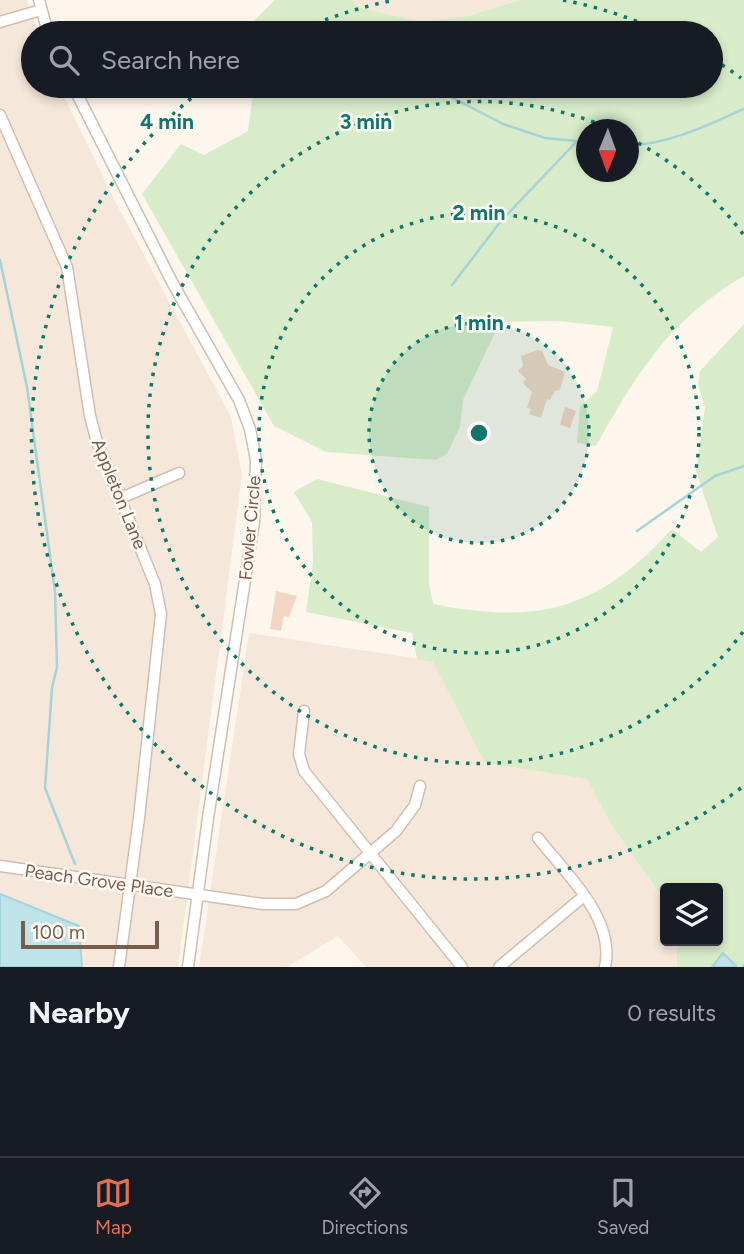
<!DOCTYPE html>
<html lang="en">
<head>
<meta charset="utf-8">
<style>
  :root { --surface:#171b24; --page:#20242c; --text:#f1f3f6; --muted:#9ea1a6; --line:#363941; --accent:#e76f51 }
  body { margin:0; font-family:Figtree,sans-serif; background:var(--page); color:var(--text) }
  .controls { position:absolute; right:21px; bottom:21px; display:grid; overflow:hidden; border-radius:7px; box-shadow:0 4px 10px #0003 }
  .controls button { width:63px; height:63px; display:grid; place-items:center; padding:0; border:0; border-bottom:2px solid var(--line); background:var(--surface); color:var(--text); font:35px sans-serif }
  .compass { position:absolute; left:576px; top:119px; width:63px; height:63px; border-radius:50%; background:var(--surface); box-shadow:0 4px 10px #0003; rotate:181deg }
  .scale { position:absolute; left:21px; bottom:18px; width:138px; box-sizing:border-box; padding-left:7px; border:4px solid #7a5c4d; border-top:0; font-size:19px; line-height:24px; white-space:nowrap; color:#7a5c4d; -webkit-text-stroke:5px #fffaf3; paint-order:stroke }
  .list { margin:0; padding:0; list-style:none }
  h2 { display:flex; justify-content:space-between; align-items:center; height:91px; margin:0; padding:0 28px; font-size:30px }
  h2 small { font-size:23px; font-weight:400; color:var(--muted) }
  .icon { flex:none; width:38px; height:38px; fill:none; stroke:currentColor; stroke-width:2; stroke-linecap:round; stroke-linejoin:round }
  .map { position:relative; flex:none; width:744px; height:967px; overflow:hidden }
  .search { position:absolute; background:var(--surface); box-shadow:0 4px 10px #0003; left:21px; right:21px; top:21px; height:77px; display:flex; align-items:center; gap:18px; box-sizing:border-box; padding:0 24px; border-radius:38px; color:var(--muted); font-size:26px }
  .sheet { height:189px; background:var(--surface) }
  nav { display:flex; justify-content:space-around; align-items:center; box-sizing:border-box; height:98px; border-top:2px solid var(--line); background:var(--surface); font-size:19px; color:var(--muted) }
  nav a { display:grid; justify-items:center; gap:4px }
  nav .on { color:var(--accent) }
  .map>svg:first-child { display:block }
</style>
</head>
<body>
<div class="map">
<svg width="744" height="967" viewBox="0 0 744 967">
  <rect width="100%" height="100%" fill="#fdf6ec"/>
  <path fill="#f5e8da" d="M0 0H27L38 33H33V86H59L115 201 231 417 242 475 178 967H0Z
    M351 0H520L468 16 419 22 361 8Z
    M249 633 433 661 485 763 587 779 610 823 665 901V941H677V967H366L338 936 287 967H199Z"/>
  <path fill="#d8ecc9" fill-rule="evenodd" d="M275 0H351L361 8 420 22 468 16 520 0H744V276C668 321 638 372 596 446L577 443 580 406 597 391 613 327 558 321 500 322 463 400 460 427 447 454 435 460 326 452 274 426 142 194 181 144 204 155 248 131 254 86H711V33H242ZM586 130H628V172H586Z
    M744 324V967H677V941H718V888H665V901L610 823 587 779 485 763 433 662 417 659 412 633 306 612 313 563 312 522 294 492 317 479 429 507V584L433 604C539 625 598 610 672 529L701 552 718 537 696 471 705 408 698 384 700 371Z"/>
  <path fill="#bfe3e8" stroke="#a5d3da" stroke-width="2" d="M0 894 79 926 82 967H0Z
    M723 953 736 966V967H712Z"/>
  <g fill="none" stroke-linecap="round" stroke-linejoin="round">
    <path stroke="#a5d3da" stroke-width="2.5" d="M430 86 503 124 545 138 586 142
      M628 146C672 143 705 126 744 109
      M0 260 27 387 55 592 57 667 52 688 45 788 75 864
      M452 285 501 221 577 141
      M637 531 715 476 744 466
      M743 967 744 965"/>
  </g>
  <path fill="#f3d5c3" d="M538 350 542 351 548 365 565 372 560 390 555 391 550 400 547 399 541 418 529 414 531 409 527 408 532 392 523 383 526 379 518 371 523 366 521 356Z
    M565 407 576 411 570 428 560 425Z
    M276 591 297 596 289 617 284 616 281 631 270 629Z"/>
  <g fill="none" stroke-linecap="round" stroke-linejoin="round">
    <g stroke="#d1beb0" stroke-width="13">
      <path id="minor" d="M39 0 48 33
        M0 22 41 10
        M73 86 172 282 239 400 250 429 256 460 254 522 208 818 188 967
        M0 115 67 267 90 416 97 442 155 584 161 614 139 818 119 967
        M121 498 179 473
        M304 711 299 754 304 771 462 967
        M538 838C565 873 616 918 605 967
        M0 866 263 904H296L326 891 396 831 415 805 420 786
        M499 967 584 896"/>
    </g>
    <use href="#minor" stroke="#fff" stroke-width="10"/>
  </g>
  <circle cx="479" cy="433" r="110" fill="#0f766e" fill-opacity=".12"/>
  <g fill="none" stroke="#0f766e" stroke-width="3.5" stroke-dasharray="3.5 7">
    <circle cx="479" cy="433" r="110"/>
    <circle cx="479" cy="433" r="220"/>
    <path d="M743 632A331 331 0 1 1 611 129M629 138A331 331 0 0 1 743 234"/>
    <path d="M741 788A441 441 0 0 1 204 88M296 32A441 441 0 0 1 395 0M563 0A441 441 0 0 1 662 32M713 59A441 441 0 0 1 741 78"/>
  </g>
  <g text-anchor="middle" stroke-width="5" stroke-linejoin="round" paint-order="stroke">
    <g font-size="18" fill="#7a5c4d" stroke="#fffaf3">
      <text transform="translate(119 494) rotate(68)" y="6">Appleton Lane</text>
      <text transform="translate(250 528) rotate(-85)" y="6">Fowler Circle</text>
      <text transform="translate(99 881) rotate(8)" y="6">Peach Grove Place</text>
    </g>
  </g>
  <circle cx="479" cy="433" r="10" fill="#0f766e" stroke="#fffaf3" stroke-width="3.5"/>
  <g font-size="21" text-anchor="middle" font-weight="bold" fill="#0f766e" stroke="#fffaf3" stroke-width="5" stroke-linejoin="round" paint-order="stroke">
    <text x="167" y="129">4 min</text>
    <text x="366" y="129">3 min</text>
    <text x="479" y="220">2 min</text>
    <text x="479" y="330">1 min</text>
  </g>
</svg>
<div class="controls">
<button><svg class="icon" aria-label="layers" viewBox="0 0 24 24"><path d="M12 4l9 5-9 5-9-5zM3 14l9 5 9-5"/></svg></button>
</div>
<svg class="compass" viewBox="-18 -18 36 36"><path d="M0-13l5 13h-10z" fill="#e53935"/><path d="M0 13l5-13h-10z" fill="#9ea1a6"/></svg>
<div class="scale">100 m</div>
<div class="search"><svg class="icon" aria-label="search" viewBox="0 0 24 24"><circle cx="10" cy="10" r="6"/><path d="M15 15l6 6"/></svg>Search here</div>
</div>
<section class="sheet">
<h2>Nearby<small>0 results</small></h2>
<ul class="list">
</ul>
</section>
<nav>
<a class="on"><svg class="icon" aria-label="map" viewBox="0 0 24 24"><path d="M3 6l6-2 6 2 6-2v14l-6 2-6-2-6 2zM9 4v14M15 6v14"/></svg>Map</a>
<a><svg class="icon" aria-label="directions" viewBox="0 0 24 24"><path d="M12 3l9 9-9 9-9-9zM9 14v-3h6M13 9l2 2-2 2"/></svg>Directions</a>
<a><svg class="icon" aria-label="saved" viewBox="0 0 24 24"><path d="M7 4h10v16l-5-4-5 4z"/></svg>Saved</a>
</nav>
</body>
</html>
